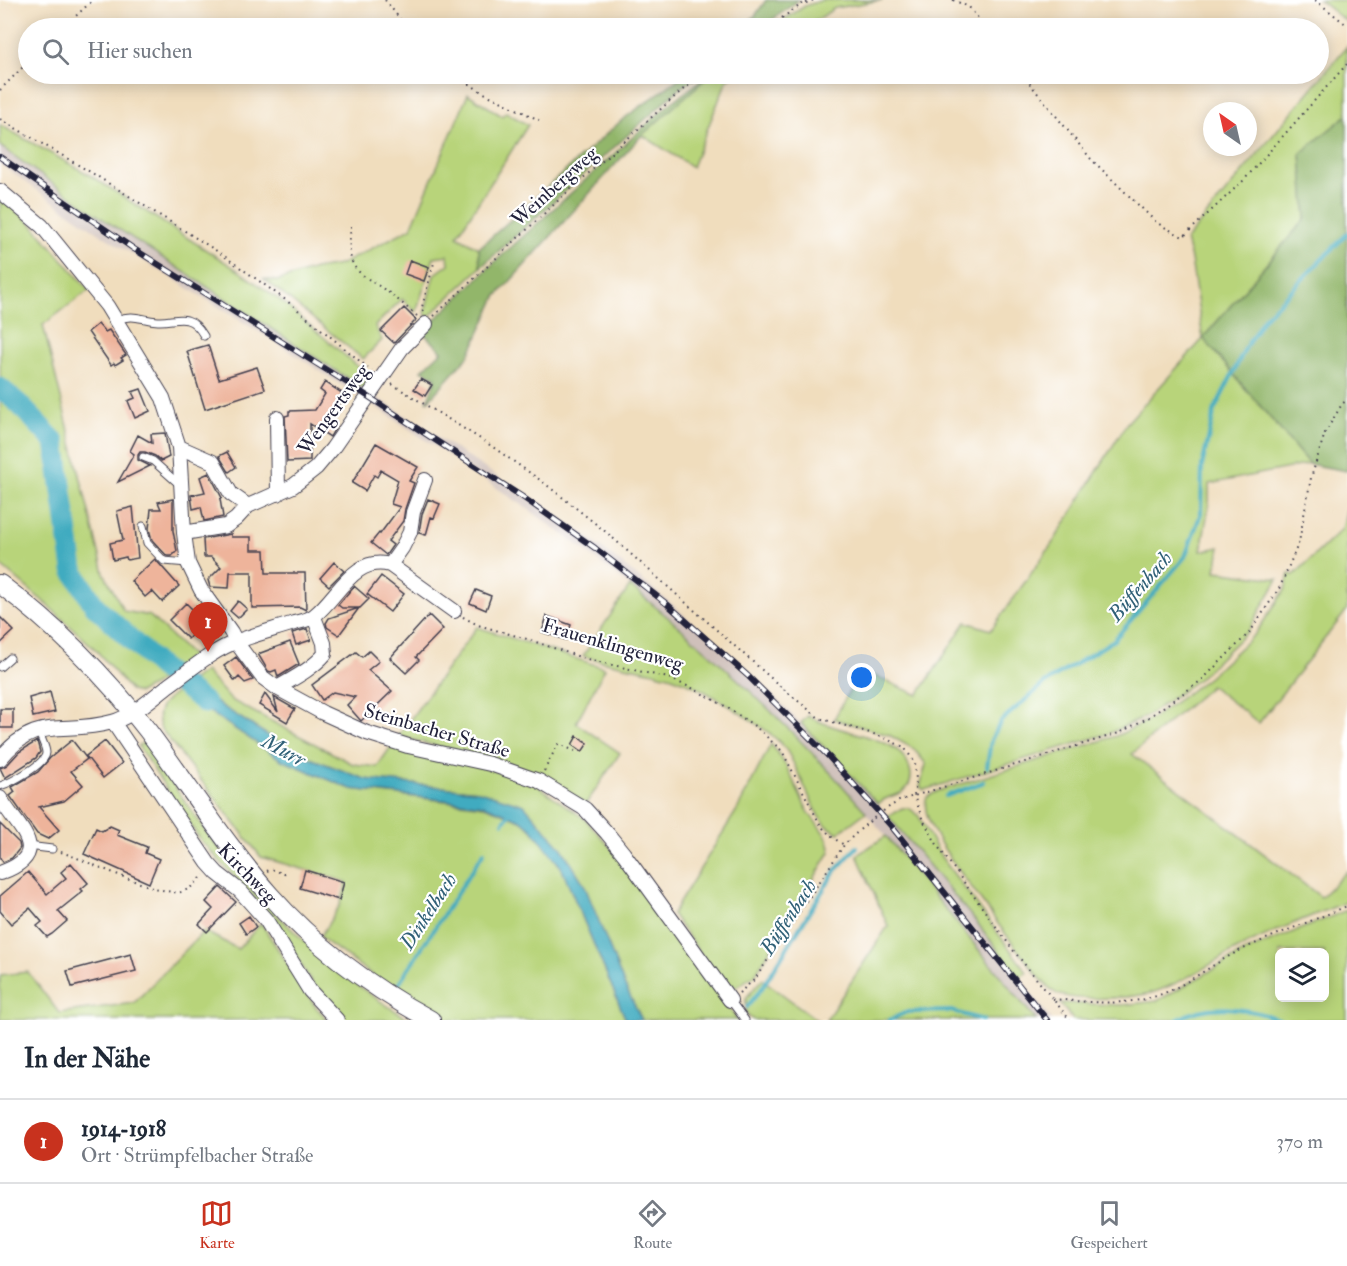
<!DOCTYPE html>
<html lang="de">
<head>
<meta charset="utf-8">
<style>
  :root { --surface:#fff; --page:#f2f2f3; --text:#1f2937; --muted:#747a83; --line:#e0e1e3; --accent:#c8321e }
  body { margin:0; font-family:"IM FELL Double Pica",serif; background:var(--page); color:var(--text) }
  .controls { position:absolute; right:18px; bottom:18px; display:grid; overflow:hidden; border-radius:9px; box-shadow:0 3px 15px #0003 }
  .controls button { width:54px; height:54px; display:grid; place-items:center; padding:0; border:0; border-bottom:2px solid var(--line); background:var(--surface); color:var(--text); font:30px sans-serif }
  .compass { position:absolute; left:1203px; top:102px; width:54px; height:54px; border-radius:50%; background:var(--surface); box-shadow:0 3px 15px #0003; rotate:326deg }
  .you { position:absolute; left:862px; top:678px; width:21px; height:21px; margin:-15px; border:4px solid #fff; border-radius:50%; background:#1a73e8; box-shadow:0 0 0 9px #1a73e833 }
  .badge { display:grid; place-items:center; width:39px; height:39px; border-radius:50%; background:var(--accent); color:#fff; font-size:20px; font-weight:700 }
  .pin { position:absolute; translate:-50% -50px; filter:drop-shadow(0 2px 3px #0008) }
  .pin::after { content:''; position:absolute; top:32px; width:21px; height:18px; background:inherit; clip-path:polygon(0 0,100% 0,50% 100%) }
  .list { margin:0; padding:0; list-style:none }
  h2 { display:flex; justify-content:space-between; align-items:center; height:78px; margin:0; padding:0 24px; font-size:26px }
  h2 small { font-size:20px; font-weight:400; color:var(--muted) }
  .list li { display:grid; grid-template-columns:39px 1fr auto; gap:18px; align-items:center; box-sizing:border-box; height:84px; padding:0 24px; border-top:2px solid var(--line) }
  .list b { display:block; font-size:22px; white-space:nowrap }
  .list p { margin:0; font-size:20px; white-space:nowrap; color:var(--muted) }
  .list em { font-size:20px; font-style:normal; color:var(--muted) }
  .icon { flex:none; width:33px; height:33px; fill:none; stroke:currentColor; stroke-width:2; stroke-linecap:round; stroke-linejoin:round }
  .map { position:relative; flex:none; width:1347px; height:1020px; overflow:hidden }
  .search { position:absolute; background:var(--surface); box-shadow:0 3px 15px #0003; left:18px; right:18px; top:18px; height:66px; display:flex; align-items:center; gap:15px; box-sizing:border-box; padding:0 21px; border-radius:33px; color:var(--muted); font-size:22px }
  .sheet { height:162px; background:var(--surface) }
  nav { display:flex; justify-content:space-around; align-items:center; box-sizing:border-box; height:84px; border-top:2px solid var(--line); background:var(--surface); font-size:16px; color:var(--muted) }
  nav a { display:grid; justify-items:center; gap:3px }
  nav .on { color:var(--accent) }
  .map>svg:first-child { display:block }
</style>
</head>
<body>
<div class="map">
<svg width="1347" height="1020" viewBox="0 0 1347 1020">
  <rect width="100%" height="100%" fill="#fff"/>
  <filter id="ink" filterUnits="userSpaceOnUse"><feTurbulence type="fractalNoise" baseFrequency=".0167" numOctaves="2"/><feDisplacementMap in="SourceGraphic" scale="12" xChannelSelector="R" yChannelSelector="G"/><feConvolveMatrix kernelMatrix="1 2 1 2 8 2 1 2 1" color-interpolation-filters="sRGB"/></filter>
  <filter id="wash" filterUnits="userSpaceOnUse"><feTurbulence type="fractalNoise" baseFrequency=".008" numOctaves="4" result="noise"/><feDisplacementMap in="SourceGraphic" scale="24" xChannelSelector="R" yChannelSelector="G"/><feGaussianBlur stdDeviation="1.35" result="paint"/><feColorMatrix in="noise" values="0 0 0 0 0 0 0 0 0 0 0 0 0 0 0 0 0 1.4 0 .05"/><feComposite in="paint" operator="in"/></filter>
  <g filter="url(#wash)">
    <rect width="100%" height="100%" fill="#f0ddbd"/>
    <path fill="#cfc0ba" d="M0 146 106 221 364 389 358 396 274 341 97 232 0 164Z
      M374 395 584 534 672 604 783 705 870 794 978 924 1052 1020H1036L886 836 811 751 747 688 665 614 578 545 528 509 369 402Z"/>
    <path fill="#b8d47a" stroke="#6d7b5a" stroke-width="1.5" fill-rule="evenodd" d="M822 0H883L835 8 805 28H771L805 6Z
      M1319 0H1347V22Z
      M1347 46V115L1301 153 1306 218 1203 338 1309 464 1209 484V505L1201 551 1220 547 1216 571 1278 579 1248 631 1197 680 1147 716 1110 733 924 790 920 787 926 764 914 749 889 735 834 719 861 670 918 695 966 622 991 630 1054 541 1127 423 1203 339 1191 259 1186 240Z
      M710 74H736L727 80 692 167 642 135Z
      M468 94 502 116 506 112 528 125 457 236 479 248 480 268 427 318 425 311 434 275 449 264 448 255 434 257 416 312 402 299 375 326 382 340 363 359 264 279 277 281 315 269 340 265 411 228Z
      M0 125 88 174 236 269 280 300 368 375V383L364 389 106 221 0 146Z
      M0 198 32 224 89 290 43 325 104 573 124 611 150 616 192 656 154 685 139 693 131 691 96 650 44 602 0 565Z
      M1347 508V610L1259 723 1211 686 1132 754 1321 897 1347 871V902C1313 915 1270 932 1238 949 1211 963 1186 981 1157 991 1138 998 1070 1003 1054 992 1042 983 1033 969 1024 958 1005 934 987 909 969 884 957 867 917 818 927 797L938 791 1116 736 1153 718 1209 677 1255 634 1285 590 1289 574 1294 575 1342 529Z
      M630 586C715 654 794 730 866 812L838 833 827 826 819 817C808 796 799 772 787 751 779 739 764 729 752 721 727 704 701 687 672 677 643 668 612 665 583 656Z
      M477 627 605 668 576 723 620 753 586 804 494 761 398 736Z
      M205 671 231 700 353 764 377 767 392 745 488 768 535 784 585 819 620 858 664 925 738 1020H642L624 984 584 884 561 847 479 791 365 779 294 752 209 698 190 682Z
      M178 691 282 760 351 789 484 806 521 820 532 829 561 867 626 1020H444L404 998 320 937 340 905 347 882 261 857 161 729C153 710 164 701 178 691Z
      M808 716C832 730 862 732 887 744 903 751 919 773 906 789 899 797 888 794 878 804L801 723Z
      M144 742C167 775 190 810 215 843 268 912 335 977 411 1020H342L322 999 271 916 201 841 138 746Z
      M771 744C789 765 795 788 808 811 815 824 831 836 830 852L755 975 736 987 720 981 672 914 737 810Z
      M902 808H909L918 815 942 858 1027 972 1019 978 978 924 888 816Z
      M886 836 1036 1020H826L888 926 857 855Z
      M1347 910V1020H1073L1060 1003 1122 1005 1157 1001 1244 952ZM1280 952H1324V998H1280Z
      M261 923 315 1006 328 1020H0V975L28 972 59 1013 134 1003 204 931 238 949Z
      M762 979 817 1020H753L746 1014V998Z"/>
    <path fill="#92b66a" stroke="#5a6c52" stroke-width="1.5" d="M766 0H799L761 28H741L755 16Z
      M685 74H701L678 90 480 268 479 248 622 120Z
      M709 74H711L642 135 496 297 469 355 427 402 436 378 422 370 442 351 422 332 498 259 667 106Z
      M1347 115V471L1309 464 1203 338 1306 218 1301 153Z"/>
    <path fill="#41abc0" stroke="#32667e" stroke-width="1.5" d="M190 682 209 698 294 752 365 779 479 791 524 805 561 847 584 884 624 984 642 1020H626L561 867 532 829 521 820 484 805 351 789 282 760 178 691Z"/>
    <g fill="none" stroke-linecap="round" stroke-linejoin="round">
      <path stroke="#41abc0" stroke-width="4" d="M987 767 991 740 1001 721 1045 683 1114 640 1185 557 1201 513 1202 466 1215 409 1247 345 1264 318 1347 234
        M946 796 984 782
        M503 823 511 811
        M397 986 484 852
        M747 1007 762 988 835 871 857 847
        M889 1020 907 1012 951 1011 983 1020
        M1177 1020C1208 1001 1249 1008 1281 1020"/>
      <path stroke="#41abc0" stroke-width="21" d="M0 388 19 404 55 442 73 570 94 605 160 667 205 703"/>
    </g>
    <g id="blocks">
      <path fill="#eeb49b" d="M410 260 429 267 424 281 405 274Z
        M404 308 416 320 394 343 381 331Z
        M98 324 105 332 109 330 126 355 121 358 123 360 115 365 114 363 111 365 88 332Z
        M208 345 219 379 257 367 265 389 205 409 187 351Z
        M421 379 432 385 425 396 414 389Z
        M325 382 342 393 339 398 342 400 329 420 337 425 330 437 310 424V461L287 462 285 416 289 415V411L315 410 325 394 320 390Z
        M141 389 150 411 135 418 128 401 135 398 132 392Z
        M165 433 169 457 161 461 155 456 145 452H140L138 455V460L150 466 118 482 134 454 130 451 138 435 152 443 151 434Z
        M376 443 418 467 409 481 414 483 405 509 403 521 388 541 393 545 386 555 371 543 379 533 380 534 400 507 391 504 398 480 381 470 377 477 374 475 365 491 352 483Z
        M227 452 236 467 229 472 219 456Z
        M209 473 222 498 220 499 223 517 204 521 201 507 193 509 191 495 205 492 200 477Z
        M173 499V531L177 551 172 556H167L152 540 149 529 151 509H161L158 502Z
        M428 499 440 504 434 518 431 517 426 535 419 533 422 514Z
        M133 507 138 558 127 560 126 557 113 560 110 543 123 540 117 511Z
        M231 534V537H251V550H265L266 573H305L306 610 300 607 252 608V572H230L229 588 210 587 208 580 221 567 211 557H204L203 539Z
        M155 559 179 586 162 602 152 591 145 597 131 581Z
        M334 562 344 571 329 586 320 578Z
        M381 576 404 594 390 612 367 594Z
        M354 586 369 599 360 608H342L338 605Z
        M476 590 491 596 486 610 470 603Z
        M238 601 247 609 238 618 230 611Z
        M186 603 205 622 188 639 169 620Z
        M359 608 339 635 327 627 326 623 329 618Z
        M429 615 443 629 416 657 419 660 406 673 390 658Z
        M547 616 571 625 566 640 542 632Z
        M0 617 14 631 0 644Z
        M307 629 311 640 296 645 292 633Z
        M290 642 299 664 278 677 276 670 271 672 268 671 258 654Z
        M369 651 379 661 368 670 392 691 361 721 347 705 355 697 333 692 322 700 312 685 356 652 362 657Z
        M236 657 253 680 245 683 239 677 235 681 224 666Z
        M50 692 55 712 33 717 29 698Z
        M265 694 278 712 274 697 295 709 287 722 259 705Z
        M0 709H13V728H0Z
        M577 736 588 743 582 752 572 745Z
        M72 740 87 759 71 771 83 785 64 801 39 807 59 830 48 839 37 834 10 796 15 792 12 787 38 772 50 758Z
        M37 741 40 752 36 758 5 778 0 768 7 765 19 752Z
        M105 741 122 763 103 778 86 756Z
        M0 824 19 843 20 848 12 858 3 862 0 858Z
        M110 826 119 830 117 835 147 847 145 853 159 859 149 883 84 854 96 828 102 831Z
        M71 863 88 883 81 889 83 891 58 911 67 921 52 934 47 937 37 926 42 922 30 908 11 924 0 911V896L28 872 47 894 66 878 61 872Z
        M305 870 344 882 339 900 300 888Z
        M220 887 236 902 207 932 199 924 213 909 206 902Z
        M249 916 256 927 246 934 239 923Z
        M131 954 136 971 72 987 67 971Z"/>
    </g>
  </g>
  <g filter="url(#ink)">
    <use href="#blocks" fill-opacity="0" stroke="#413e4e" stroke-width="1.5"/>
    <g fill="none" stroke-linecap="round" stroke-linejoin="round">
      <g stroke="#413e4e" stroke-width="9">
        <path id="service" d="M116 320C136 313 140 320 158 321 168 322 179 317 187 320 195 322 200 329 204 336
          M143 457 153 461 180 485
          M143 526 147 543 164 561 188 563
          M0 667 10 658
          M0 786C10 783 46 764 46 753 46 746 40 738 39 730
          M28 846 52 849
          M730 1000 745 1020"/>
      </g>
      <g stroke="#413e4e" stroke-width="16">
        <path id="minor" d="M0 191 42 226 107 306 163 398 179 447 184 533 188 563 201 590 231 632 236 642 262 677 277 688 323 713 367 733 408 746 490 764 539 781 585 809 607 833 624 854 730 1000
          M277 418 278 494
          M179 447 213 462 231 494 248 506
          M184 533 226 526 236 519 248 506 293 486 316 468 332 449 402 348 426 324
          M390 565 454 611
          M277 688C294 678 312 669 325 654L324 643 314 617
          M113 722 208 863 217 873 240 891 266 920 310 991 337 1020
          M0 759C37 713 64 736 112 722 132 717 152 698 169 685 190 670 213 650 238 641 256 634 276 629 294 623 301 621 310 620 315 615 338 597 354 555 390 565L402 548 410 532 413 512 425 480
          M0 798C16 827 56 853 0 873"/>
      </g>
      <g stroke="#413e4e" stroke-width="20">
        <path id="tertiary" d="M0 584C56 626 105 675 148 731 189 786 225 844 270 895 315 946 372 988 431 1020"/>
      </g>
      <path stroke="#413e4e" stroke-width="2" stroke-dasharray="1.5 4.5" stroke-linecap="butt" d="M385 0 407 28
        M953 0 969 7 986 28
        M1315 0 1347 25
        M806 3 814 0
        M63 28 93 0
        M767 28 808 0
        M454 74 482 92 539 120
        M1022 74 1091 159 1157 223 1183 237 1244 180 1347 64
        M0 90 28 62
        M0 119 92 173 220 253 287 301 372 371
        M351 226C346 271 354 269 388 292 398 299 407 308 417 316
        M423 312 422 307 434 263
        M434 316 562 197 681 91 705 74
        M392 384 487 443 543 482 606 532 781 687 819 718 877 735 904 747 915 763 916 782 914 796 922 818 939 848 1013 950 1070 1020
        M463 617 478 625 527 639 583 658 668 678 692 688 725 706 756 727 782 751 821 826 832 837 844 845
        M544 771 558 744 575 751
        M61 852C86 860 160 896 181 892 190 890 198 881 204 875
        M267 871 271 869 287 875
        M739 993 755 979 844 845C862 827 879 812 901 800L1119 733 1149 717 1202 680 1250 632 1280 587 1299 542 1311 478 1325 433 1342 404 1347 400
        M1053 999C1085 1002 1121 1006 1153 997 1186 987 1211 964 1241 950 1276 934 1312 921 1347 906"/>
      <use href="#service" stroke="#fff" stroke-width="7"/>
      <use href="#minor" stroke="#fff" stroke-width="14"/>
      <use href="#tertiary" stroke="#fff" stroke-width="18"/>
      <g stroke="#22223b" stroke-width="6">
        <path id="rail" d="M0 157 134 249 349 384 521 496 595 548 667 604 748 676 829 757 892 827 1047 1020"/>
      </g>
      <use href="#rail" stroke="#fff" stroke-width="4" stroke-dasharray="11" stroke-linecap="butt"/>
    </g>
  </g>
  <g text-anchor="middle" stroke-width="4.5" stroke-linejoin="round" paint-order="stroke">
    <g font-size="20" fill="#22223b" stroke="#fff">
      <text transform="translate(554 186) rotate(-42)" y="7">Weinbergweg</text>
      <text transform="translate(333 409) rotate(-54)" y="7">Wengertsweg</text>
      <text transform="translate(613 644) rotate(16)" y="7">Frauenklingenweg</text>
      <text transform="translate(437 730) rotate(16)" y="7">Steinbacher Straße</text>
      <text transform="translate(248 873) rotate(46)" y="7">Kirchweg</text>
    </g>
    <g font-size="21" font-style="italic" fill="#306077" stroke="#fff">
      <text transform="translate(1140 586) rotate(-49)" y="7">Büffenbach</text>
      <text transform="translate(284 750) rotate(28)" y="7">Murr</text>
      <text transform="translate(428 911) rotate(-57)" y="7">Dinkelbach</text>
      <text transform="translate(788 917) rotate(-57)" y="7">Büffenbach</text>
    </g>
  </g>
</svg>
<div class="controls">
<button><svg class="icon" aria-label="layers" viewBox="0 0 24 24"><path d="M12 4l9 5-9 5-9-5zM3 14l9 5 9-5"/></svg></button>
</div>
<svg class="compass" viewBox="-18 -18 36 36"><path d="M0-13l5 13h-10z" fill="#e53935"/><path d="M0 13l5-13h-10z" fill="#747a83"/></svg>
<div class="you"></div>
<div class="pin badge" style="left:208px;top:652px">1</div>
<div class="search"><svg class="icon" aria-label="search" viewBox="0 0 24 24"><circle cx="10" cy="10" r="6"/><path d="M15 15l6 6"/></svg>Hier suchen</div>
</div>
<section class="sheet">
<h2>In der Nähe<small></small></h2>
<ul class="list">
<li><span class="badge">1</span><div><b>1914-1918</b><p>Ort · Strümpfelbacher Straße</p></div><em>370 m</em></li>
</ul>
</section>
<nav>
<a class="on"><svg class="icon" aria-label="map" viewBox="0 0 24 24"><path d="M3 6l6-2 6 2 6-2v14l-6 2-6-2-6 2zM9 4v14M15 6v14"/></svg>Karte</a>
<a><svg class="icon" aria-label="directions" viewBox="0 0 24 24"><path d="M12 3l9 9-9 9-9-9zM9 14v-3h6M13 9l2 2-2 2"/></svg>Route</a>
<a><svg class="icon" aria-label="saved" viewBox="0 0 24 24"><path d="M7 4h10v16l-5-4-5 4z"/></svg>Gespeichert</a>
</nav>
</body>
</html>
